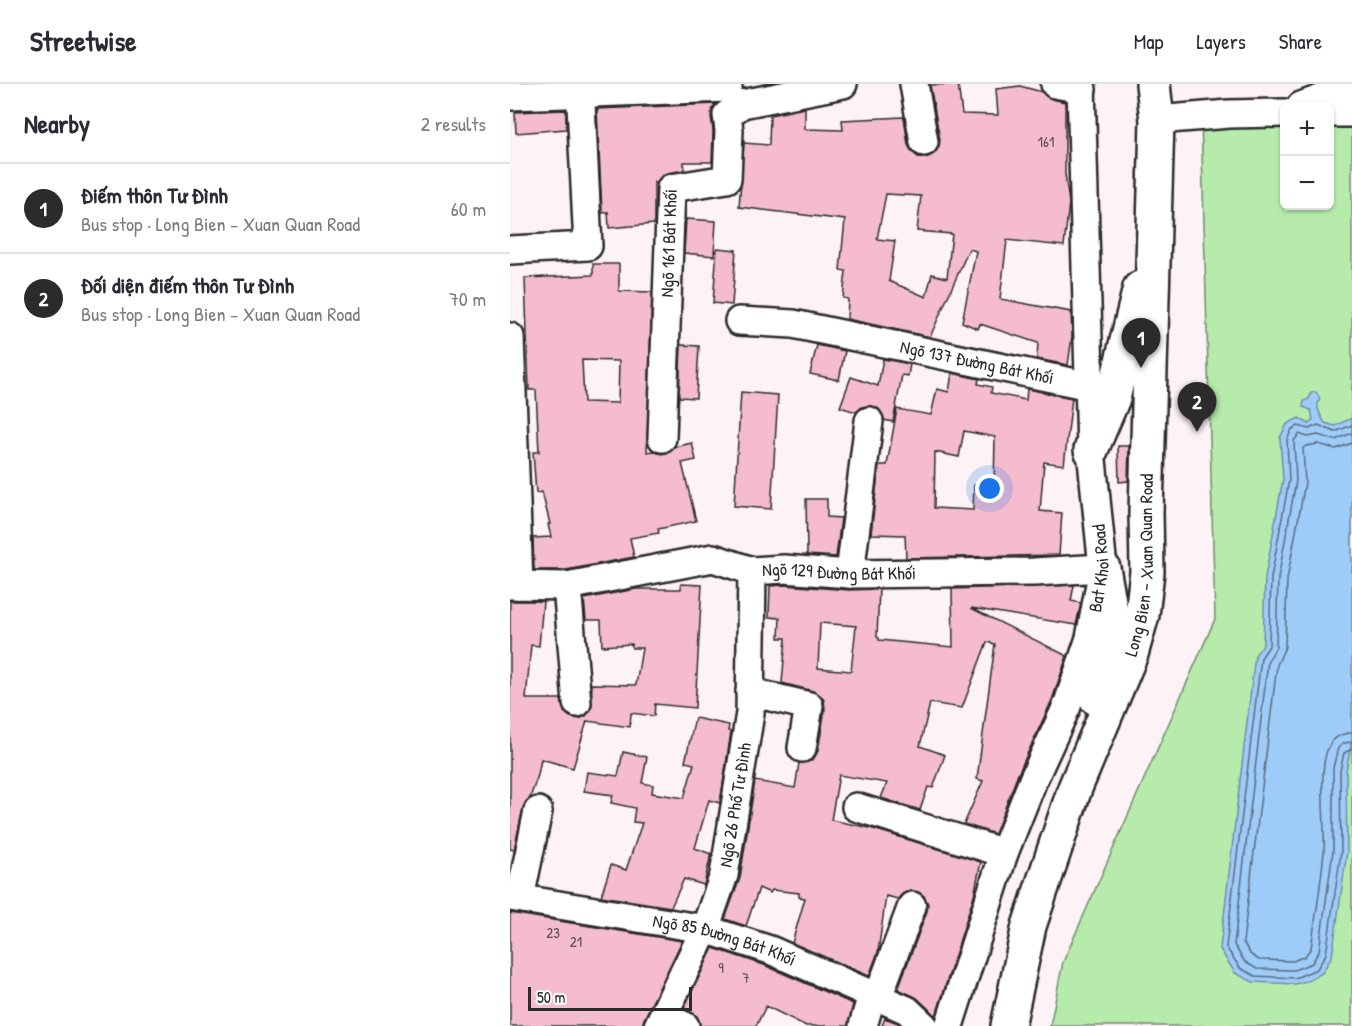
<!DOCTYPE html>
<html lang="en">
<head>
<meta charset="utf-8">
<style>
  :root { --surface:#fff; --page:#f2f2f3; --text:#2b2b33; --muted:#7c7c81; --line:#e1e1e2; --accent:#2b2b2b }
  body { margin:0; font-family:"Patrick Hand",sans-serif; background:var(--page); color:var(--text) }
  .controls { position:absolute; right:18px; top:18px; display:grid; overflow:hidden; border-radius:9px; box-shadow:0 2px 4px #0004 }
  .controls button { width:54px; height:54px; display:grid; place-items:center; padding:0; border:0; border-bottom:2px solid var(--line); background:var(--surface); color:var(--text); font:30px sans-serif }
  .scale { position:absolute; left:18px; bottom:15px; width:164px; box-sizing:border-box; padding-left:6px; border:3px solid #2b2b2b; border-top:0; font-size:16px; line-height:21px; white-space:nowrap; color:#2b2b2b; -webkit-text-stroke:4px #fff; paint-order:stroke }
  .you { position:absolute; left:480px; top:405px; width:21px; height:21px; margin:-15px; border:4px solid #fff; border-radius:50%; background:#1a73e8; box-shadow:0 0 0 9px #1a73e833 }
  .badge { display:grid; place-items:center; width:39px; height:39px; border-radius:50%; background:var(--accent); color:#fff; font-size:20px; font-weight:700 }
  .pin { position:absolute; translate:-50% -50px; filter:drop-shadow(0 2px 3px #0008) }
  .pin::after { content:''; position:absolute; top:32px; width:21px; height:18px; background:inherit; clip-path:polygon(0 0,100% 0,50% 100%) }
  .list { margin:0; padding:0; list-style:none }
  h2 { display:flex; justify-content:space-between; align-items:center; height:78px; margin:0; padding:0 24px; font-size:26px }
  h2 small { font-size:20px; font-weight:400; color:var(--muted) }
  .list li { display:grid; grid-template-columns:39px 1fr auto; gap:18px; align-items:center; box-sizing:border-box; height:90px; padding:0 24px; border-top:2px solid var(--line) }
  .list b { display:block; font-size:22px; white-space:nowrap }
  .list p { margin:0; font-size:20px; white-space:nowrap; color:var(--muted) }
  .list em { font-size:20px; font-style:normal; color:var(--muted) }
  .map { position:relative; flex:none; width:842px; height:942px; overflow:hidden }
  header { display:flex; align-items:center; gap:36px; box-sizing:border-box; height:84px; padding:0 30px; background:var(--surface); border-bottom:2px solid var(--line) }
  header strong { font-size:28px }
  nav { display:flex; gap:33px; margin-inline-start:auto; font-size:21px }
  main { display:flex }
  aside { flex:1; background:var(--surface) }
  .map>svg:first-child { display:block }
</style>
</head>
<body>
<header>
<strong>Streetwise</strong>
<nav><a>Map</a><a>Layers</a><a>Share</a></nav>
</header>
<main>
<aside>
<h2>Nearby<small>2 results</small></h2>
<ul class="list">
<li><span class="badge">1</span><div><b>Điếm thôn Tư Đình</b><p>Bus stop · Long Bien – Xuan Quan Road</p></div><em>60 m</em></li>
<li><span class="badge">2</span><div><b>Đối diện điếm thôn Tư Đình</b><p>Bus stop · Long Bien – Xuan Quan Road</p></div><em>70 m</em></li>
</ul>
</aside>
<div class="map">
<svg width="842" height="942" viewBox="0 0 842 942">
  <rect width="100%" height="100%" fill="#fdf2f5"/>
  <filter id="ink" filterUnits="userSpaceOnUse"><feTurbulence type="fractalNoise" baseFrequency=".0167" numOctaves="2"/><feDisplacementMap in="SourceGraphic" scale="12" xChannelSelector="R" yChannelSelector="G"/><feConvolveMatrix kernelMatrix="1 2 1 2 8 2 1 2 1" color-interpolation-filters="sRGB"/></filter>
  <g filter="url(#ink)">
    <path fill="#b6ebac" stroke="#708b6c" stroke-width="1.5" d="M774 31V122H820V33L842 35V942H540L553 878 705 535 691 32Z"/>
    <path fill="#9eccf9" stroke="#708ca7" stroke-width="1.5" d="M806 308 810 315C805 323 810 331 815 339L825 342 842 334V655L836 687 837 768 822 872 812 889 800 896 785 900 743 898 725 889 710 865 745 571 753 561 755 494 773 395 770 354 777 340 789 334 799 340 803 335 801 326 793 323 794 317 799 315 801 309Z"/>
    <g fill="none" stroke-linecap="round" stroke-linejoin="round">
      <path stroke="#596b7d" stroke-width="1.5" d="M842 341 825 348 808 341 799 345 788 342 782 345 777 356 779 396 761 494 759 562 751 574 716 863 730 884 745 892 785 894 807 885 816 870 831 768 830 687 834 669 842 665
        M842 349 825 356 808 351 798 353 789 350 784 357 786 397 768 495 766 563 758 577 724 861 735 878 747 885 784 886 802 879 809 867 823 767V684L828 664 834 659 842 658
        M842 359 826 365 808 360 796 362 793 364 795 399 777 496 775 563 767 581 733 858 741 871 749 876 783 877 795 872 801 864C806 832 811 799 814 767 816 739 807 685 819 662 824 653 832 649 842 649"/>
    </g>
    <path fill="#f5bccd" stroke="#2b2b2b" stroke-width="1.5" fill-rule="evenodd" d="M448 0 452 30 488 31 486 5 510 2 532 8 542 15 555 18V90L559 119 554 162 497 156 490 215 561 228 562 252 558 281 527 275 528 259 470 240 468 245 452 238 466 167 459 165 420 253 337 235 338 215 333 214 336 187 330 186 335 136 229 123 234 59 259 61 260 31 295 24V45L333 46 332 36 394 33 398 61 402 68 408 73 416 74 424 70 429 63 430 56 420 1ZM376 110 411 112 407 147 442 150 437 194 422 190 416 213 379 197 385 157 367 155Z
      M206 20 202 25 201 32 203 47 202 78H174V86L158 89 152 92 147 98H144V140L99 144 98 128 92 129 87 25Z
      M56 26V45L6 49 5 28Z
      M176 135 206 137 204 172 174 169Z
      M207 164 226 166 222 221 203 219Z
      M83 180H109V207L142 208 137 368 143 367 152 370 160 368 165 363 182 359 186 376 172 379 186 437 148 445 149 449 120 454 124 473 56 486H24L23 454 41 453 38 440H40L32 408 26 409 23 368H29L26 306H19L15 194 83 191ZM72 276 109 277 108 319 74 318Z
      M171 261 189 262 186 314 169 313Z
      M307 261 335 267 329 296 300 290Z
      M373 275 400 280 398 292 392 291 383 338 374 336 369 325 362 322 352 323 346 328 330 323 341 293 368 302Z
      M442 289 469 295 468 300 482 303 481 309 516 316 517 305 562 314 554 381 534 378 530 427 552 429 549 471 396 474 395 451 361 450 369 381H377L387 325 421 331 427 305 439 308ZM454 347 485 353 484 403 464 401 463 426 424 424 425 368 449 373Z
      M231 308 268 311 261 425 224 422Z
      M608 362H619L618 397 609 398Z
      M296 415H317V433L331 434 326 473 297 471Z
      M171 500 192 501 185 624 145 620 144 632 121 629 120 643 77 637 63 684 31 675 28 691 20 714 13 724 4 766 0 765V517H33L29 562 21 561 16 615H51L54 628 61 633 69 635 76 632 81 625 82 600 126 601 132 564H122V560L92 562 91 536H76L74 515 126 505H171Z
      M274 501 339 506 369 505 367 553 369 554V556L443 563 442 505 564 501 561 517 571 519 566 541 461 524 557 572 542 616 508 690 485 750 454 740 473 697 467 695 485 560 477 558 452 624 420 619 410 662 435 671 423 704 418 703 410 726 371 714 377 699 329 691 321 736 360 744 471 778 464 811 426 932 407 914 388 905 417 827 418 820 414 812 408 808 399 807 392 810 388 815 376 812 368 868 359 892 282 859 295 814 289 813V809L262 806 260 809 249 804 236 842 215 835 230 794 245 697 285 704 289 679 298 678 304 674 308 667 315 625 314 616 310 611 303 607 272 599 276 554H269L270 534 259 533 260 502ZM310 539 346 542 341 587 308 584Z
      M185 634 219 641 218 647 221 648 210 719 199 716 185 764 201 770 194 801 174 795 161 823 91 812 101 781 116 786 132 739 123 738 125 724 101 719 103 711 74 707 77 688 108 692 113 668 137 673 132 699 143 701 142 709 174 714 184 680 175 678Z
      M0 829 172 857 134 935 132 942H0Z
      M203 864 254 881 343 920 338 942H296L256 922 246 942H190L187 932 174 924Z
      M375 934 388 939 391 942H372Z"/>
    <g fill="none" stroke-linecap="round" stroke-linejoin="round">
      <g stroke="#2b2b2b" stroke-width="32">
        <g id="minor">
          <path d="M404 0 414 58"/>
          <path d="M545 0 572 5"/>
          <path d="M0 12 218 4"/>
          <path d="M791 22 835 6 842 5"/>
          <path d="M820 29H842"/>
          <path d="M647 36 719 30 774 29"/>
          <path d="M0 166 78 162 70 0"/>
          <path id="s1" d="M229 237 283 240 580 302"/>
          <path d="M0 253 9 501"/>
          <path id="s2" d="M152 354 161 104 217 95 219 46 217 31 232 20 333 0"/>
          <path d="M340 490 359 337"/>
          <path id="s3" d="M0 501 57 502 203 474 242 487 274 485 340 490 524 488 593 484"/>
          <path d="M57 502 67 619"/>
          <path d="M240 608 299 622 292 664"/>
          <path d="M346 723 494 769"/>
          <path id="s4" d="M0 813 195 845 260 866 397 926 414 942"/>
          <path d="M10 814 28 727"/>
          <path d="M368 913 402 822"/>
          <path d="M153 932 175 942"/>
          <path id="s5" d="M148 942 195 845 214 791 240 629 242 487"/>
          <path d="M353 942 362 911"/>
          <path id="s6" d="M439 942 494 769 523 696 557 622 580 554 593 484 581 366 571 0"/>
        </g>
      </g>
      <g stroke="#2b2b2b" stroke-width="38">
        <g id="major">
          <path d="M581 366 603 314 630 204"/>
          <path d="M586 614 597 564 601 529 593 484"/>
          <path id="s7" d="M498 942 519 842 565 704 621 570 632 531 637 488 636 428 647 36 643 0"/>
        </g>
      </g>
      <use href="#minor" stroke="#fff" stroke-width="27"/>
      <use href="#major" stroke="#fff" stroke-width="33"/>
    </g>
  </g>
  <g text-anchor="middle" stroke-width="4.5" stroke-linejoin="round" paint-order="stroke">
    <g font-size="15" fill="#5e4f54">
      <text x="536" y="63">161</text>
      <text x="43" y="854">23</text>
      <text x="66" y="863">21</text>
      <text x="211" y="889">9</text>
      <text x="236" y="899">7</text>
    </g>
    <g font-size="18" fill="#2b2b2b" stroke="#fff">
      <text dy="6" stroke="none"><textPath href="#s2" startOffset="195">Ngõ 161 Bát Khối</textPath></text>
      <text dy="6" stroke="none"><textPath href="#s1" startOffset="242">Ngõ 137 Đường Bát Khối</textPath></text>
      <text dy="6" stroke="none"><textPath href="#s7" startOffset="483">Long Bien – Xuan Quan Road</textPath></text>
      <text dy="6" stroke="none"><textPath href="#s6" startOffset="484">Bat Khoi Road</textPath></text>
      <text dy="6" stroke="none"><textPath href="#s3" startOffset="334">Ngõ 129 Đường Bát Khối</textPath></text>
      <text dy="6" stroke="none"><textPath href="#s5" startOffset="236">Ngõ 26 Phố Tư Đình</textPath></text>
      <text dy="6" stroke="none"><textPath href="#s4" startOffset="219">Ngõ 85 Đường Bát Khối</textPath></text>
    </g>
  </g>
</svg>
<div class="controls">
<button>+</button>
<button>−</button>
</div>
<div class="scale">50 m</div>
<div class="you"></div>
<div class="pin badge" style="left:631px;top:284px">1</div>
<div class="pin badge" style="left:687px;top:348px">2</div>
</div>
</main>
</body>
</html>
